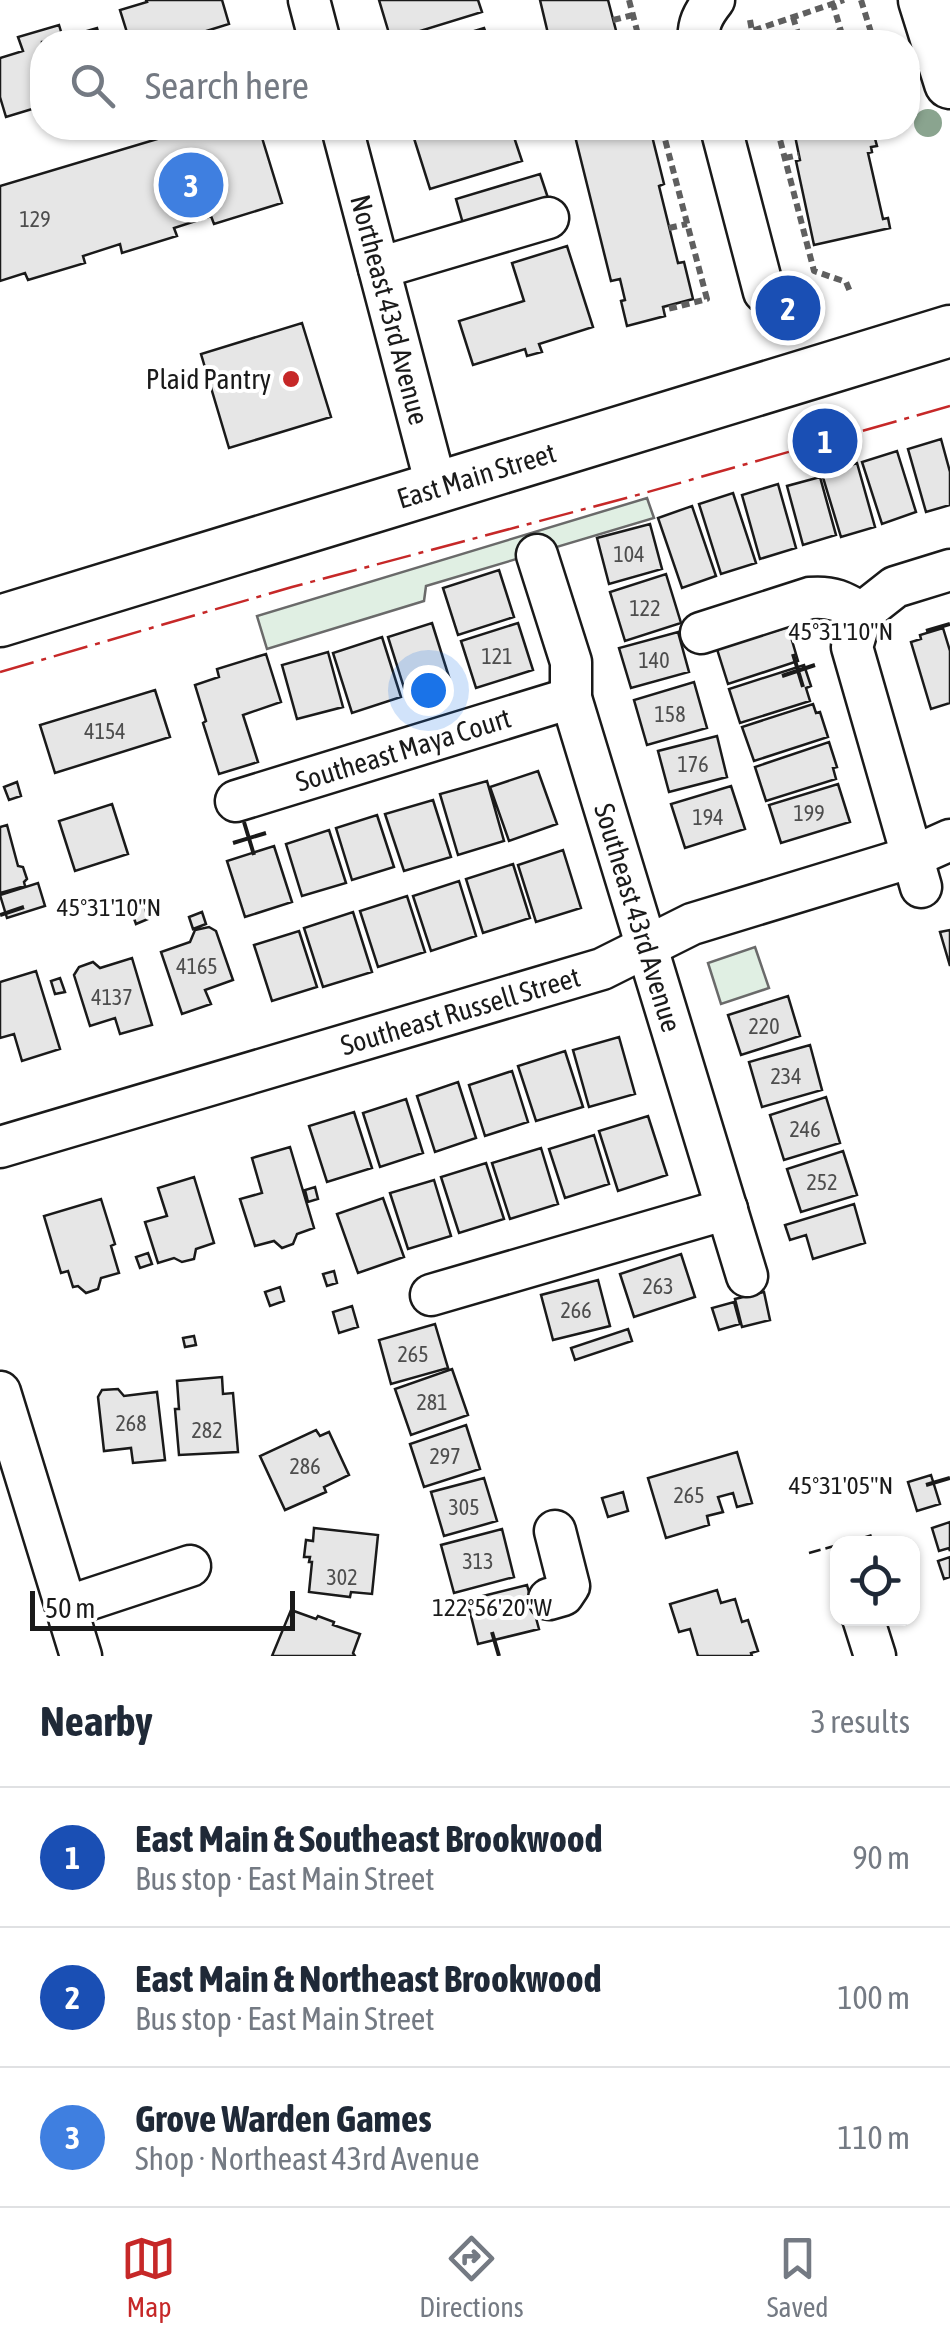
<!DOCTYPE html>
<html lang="en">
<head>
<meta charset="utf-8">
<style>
  :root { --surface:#fff; --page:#f2f2f3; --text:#1f2937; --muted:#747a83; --line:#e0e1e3; --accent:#c62828 }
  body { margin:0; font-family:"Asap Condensed",sans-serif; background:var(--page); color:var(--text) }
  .controls { position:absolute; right:30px; bottom:30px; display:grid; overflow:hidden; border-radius:20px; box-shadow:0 2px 8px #0004 }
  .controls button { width:90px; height:90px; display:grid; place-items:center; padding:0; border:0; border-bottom:2px solid var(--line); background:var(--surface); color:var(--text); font:50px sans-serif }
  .scale { position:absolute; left:30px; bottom:25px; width:265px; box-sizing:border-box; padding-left:10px; border:5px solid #1a1a1a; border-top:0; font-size:28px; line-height:35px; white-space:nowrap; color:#1a1a1a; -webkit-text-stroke:8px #fff; paint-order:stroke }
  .you { position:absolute; left:428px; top:690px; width:35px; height:35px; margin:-25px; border:8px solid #fff; border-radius:50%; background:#1a73e8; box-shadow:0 0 0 15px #1a73e833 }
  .badge { display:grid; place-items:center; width:65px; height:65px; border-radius:50%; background:var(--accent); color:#fff; font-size:32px; font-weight:700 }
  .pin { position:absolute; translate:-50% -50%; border:5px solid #fff; box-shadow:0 2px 10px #0006 }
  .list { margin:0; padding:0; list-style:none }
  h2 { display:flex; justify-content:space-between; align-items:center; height:130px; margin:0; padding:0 40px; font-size:42px }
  h2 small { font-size:32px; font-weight:400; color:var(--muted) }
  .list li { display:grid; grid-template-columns:65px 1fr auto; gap:30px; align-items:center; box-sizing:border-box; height:140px; padding:0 40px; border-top:2px solid var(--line) }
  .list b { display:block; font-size:38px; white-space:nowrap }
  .list p { margin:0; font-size:32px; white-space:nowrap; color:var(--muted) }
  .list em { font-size:32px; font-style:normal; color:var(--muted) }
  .icon { flex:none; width:55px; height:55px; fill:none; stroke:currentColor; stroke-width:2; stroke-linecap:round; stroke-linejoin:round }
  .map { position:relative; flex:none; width:950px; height:1656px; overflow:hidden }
  .search { position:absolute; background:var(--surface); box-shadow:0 2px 8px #0004; left:30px; right:30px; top:30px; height:110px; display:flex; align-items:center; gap:25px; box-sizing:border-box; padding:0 35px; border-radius:40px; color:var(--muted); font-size:38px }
  .sheet { height:550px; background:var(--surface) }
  nav { display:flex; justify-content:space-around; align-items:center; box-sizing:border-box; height:140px; border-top:2px solid var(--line); background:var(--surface); font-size:28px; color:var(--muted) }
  nav a { display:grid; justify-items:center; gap:5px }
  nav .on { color:var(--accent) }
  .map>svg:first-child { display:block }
</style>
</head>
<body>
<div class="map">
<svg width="950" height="1656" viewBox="0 0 950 1656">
  <rect width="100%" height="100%" fill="#fff"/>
  <path fill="#e0efe3" stroke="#6a6a6a" stroke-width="2.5" d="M647 498 654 518 426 586 424 601 267 649 257 616Z
    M755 947 769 988 721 1004 708 963Z"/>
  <path fill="#e6e6e6" stroke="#1a1a1a" stroke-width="2.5" d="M146 0H222L229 24 171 42H130L120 10 147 2Z
    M379 0H478L482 12 391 40Z
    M540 0H608L619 42H550Z
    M59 25 63 38 97 28 101 42H42V106L6 117 0 97V58L23 51 18 37Z
    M484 28 489 42H438Z
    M811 35 813 42H778L799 37Z
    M194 128H259L282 203 214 224 211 216 174 228 177 236 122 253 120 244 83 256 85 263 28 280 25 273 0 281V186Z
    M425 128H511L522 161 430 189 412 132Z
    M573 128H650L664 184 659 186 678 263 684 262 693 299 663 307 665 316 627 326 621 301 625 300 620 279 611 281Z
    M790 128H867L869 136 874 135 877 146 871 147 872 152 868 153 883 219 888 218 890 228 814 245 796 161 800 160 794 131 790 132Z
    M540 174 549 201 464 227 456 199Z
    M567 246 593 327 539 344 542 352 527 356 525 349 473 365 459 321 524 301 512 263Z
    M302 323 331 417 229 448 201 354Z
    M941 439 950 472V505L926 512 908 449Z
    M897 451 916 512 882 524 862 462Z
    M857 463 875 527 841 537 822 474Z
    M820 477 836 535 803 545 787 486Z
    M778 484 796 548 760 559 742 495Z
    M733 493 756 563 721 574 699 504Z
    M692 506 716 576 682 588 658 518Z
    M650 524 662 569 609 584 597 538Z
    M499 570 514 617 458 635 443 588Z
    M666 574 681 623 625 641 610 592Z
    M432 623 449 677 405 691 388 637Z
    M518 623 533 670 476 688 461 641Z
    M788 627 798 661 728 684 717 649Z
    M943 628 950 651V703L931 709 911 642 921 639 920 635Z
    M678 632 689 672 631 688 619 648Z
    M382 637 401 697 352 713 333 653Z
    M328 652 343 707 297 719 282 665Z
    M266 654 281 702 243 715 258 762 219 774 203 723 206 721 195 685 219 677 217 669Z
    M804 665 811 686 806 688 810 701 740 723 729 689Z
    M694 682 707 728 647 745 634 700Z
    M155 690 170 737 55 773 40 725Z
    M813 704 816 713 820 712 828 737 754 761 742 727Z
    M717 736 727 777 669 792 658 751Z
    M829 742 837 767 833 768 836 779 766 801 755 767Z
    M538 771 557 824 509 841 490 787Z
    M487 781 504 841 458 855 440 794Z
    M17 782 21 796 9 800 4 787Z
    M838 784 850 822 781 843 769 805Z
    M731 786 745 829 685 848 671 804Z
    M433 800 451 857 404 871 385 814Z
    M112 804 128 854 75 871 59 821Z
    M377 815 394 867 352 880 336 828Z
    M7 825 18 866 23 867 27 879 24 882 25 886 0 893V827Z
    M329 830 346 883 302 896 286 844Z
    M274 846 292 902 245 917 227 861Z
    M563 850 581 908 536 922 518 865Z
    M513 864 530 918 483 933 466 879Z
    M459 881 476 936 431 951 413 896Z
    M38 883 45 906 7 918 0 895Z
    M407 896 425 952 378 967 360 911Z
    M144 905 148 919 136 924 131 910Z
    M202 912 206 924 193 929 189 917Z
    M353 912 372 972 323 987 304 928Z
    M209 927 216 931 233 980 205 990 211 1004 182 1014 161 952 190 942 195 930Z
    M950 930V966L940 932Z
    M299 931 317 987 272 1001 254 945Z
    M132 958 152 1025 120 1034 115 1018 90 1026 74 975 79 967 93 962 100 968Z
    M36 971 60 1049 22 1061 14 1034 0 1038V982Z
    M60 978 65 992 55 994 51 981Z
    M788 996 800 1036 741 1055 728 1015Z
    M619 1037 635 1094 589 1107 573 1050Z
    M810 1045 822 1090 762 1107 749 1062Z
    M565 1051 583 1107 536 1121 518 1066Z
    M512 1071 528 1122 485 1136 469 1085Z
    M458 1082 476 1138 435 1152 417 1096Z
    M826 1097 840 1143 784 1160 770 1115Z
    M406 1099 423 1153 380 1167 363 1113Z
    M354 1112 372 1168 327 1182 309 1126Z
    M648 1116 667 1175 618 1191 599 1131Z
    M594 1135 609 1184 565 1198 549 1149Z
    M290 1147 314 1228 297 1234 293 1244 282 1248 274 1241 255 1246 240 1199 262 1193 252 1158Z
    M541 1148 558 1204 510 1219 492 1163Z
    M843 1151 857 1195 801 1212 787 1169Z
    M486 1163 504 1219 459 1233 441 1177Z
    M194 1177 214 1243 196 1249 194 1259 182 1262 174 1258 158 1263 145 1222 167 1216 158 1188Z
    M434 1180 451 1236 408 1249 390 1193Z
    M315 1187 318 1199 308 1202 305 1190Z
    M383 1198 404 1257 358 1273 337 1214Z
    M101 1199 115 1244 111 1246 119 1273 101 1278 98 1289 86 1293 78 1286 73 1287 68 1271 61 1273 44 1216Z
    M854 1204 865 1243 813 1259 806 1235 790 1240 785 1225Z
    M148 1253 152 1264 140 1268 136 1257Z
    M681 1254 695 1297 634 1317 620 1274Z
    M334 1271 337 1283 327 1286 323 1274Z
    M598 1280 610 1326 553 1340 541 1295Z
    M280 1287 284 1301 270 1306 265 1292Z
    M764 1292 770 1320 742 1327 735 1299Z
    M734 1302 740 1324 719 1330 712 1308Z
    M352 1306 358 1327 339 1333 333 1312Z
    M435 1324 448 1368 391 1384 379 1340Z
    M628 1329 632 1341 575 1360 571 1348Z
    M194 1336 196 1345 185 1347 183 1338Z
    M452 1369 468 1415 411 1435 395 1389Z
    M222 1377 223 1394 233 1393 238 1452 179 1455 175 1409H179L177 1381Z
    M118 1389 124 1396 157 1392 165 1460 133 1463 131 1448 104 1451 98 1397 102 1390Z
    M466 1425 480 1469 424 1487 410 1444Z
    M316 1430 320 1436 329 1432 349 1475 324 1487 326 1492 285 1510 260 1456Z
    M737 1452 752 1503 737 1507 733 1493 718 1497 723 1512 707 1516 709 1525 666 1538 648 1478Z
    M931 1475 940 1504 917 1511 908 1482Z
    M484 1478 497 1521 444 1536 431 1492Z
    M623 1492 628 1511 608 1517 602 1498Z
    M950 1522V1551L949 1548 939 1551 932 1528Z
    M314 1528 378 1535 372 1594 351 1592 350 1597 309 1592 312 1562H309L310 1557H304L306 1540 313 1541Z
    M502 1529 514 1577 454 1593 441 1545Z
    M950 1557V1577L944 1579 938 1561Z
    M527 1585 539 1629 478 1644 467 1600Z
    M717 1590 721 1603 735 1599 742 1622 748 1620 758 1651 751 1653 752 1656H698L690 1629 679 1632 670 1604Z
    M291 1610 316 1619 318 1616 334 1622 333 1625 360 1634 353 1653 355 1656H272Z"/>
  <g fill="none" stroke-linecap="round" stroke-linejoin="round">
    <g stroke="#1a1a1a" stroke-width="45">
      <g id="minor">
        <path d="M309 0 320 42"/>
        <path d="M699 42C697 25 703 14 714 0"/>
        <path id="s1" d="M342 128 437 489"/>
        <path d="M721 128 764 292"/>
        <path d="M379 268 548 218"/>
        <path id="s2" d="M537 555 571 662V698L747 1276"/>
        <path d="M862 613 852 647 921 887"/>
        <path d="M862 613 895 587 950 570"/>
        <path d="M701 633 810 598C833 596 843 602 862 613"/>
        <path id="s3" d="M236 801 571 698"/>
        <path id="s4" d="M0 1147 602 969 692 924 912 857 950 840"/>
        <path d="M431 1295 727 1209"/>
        <path d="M0 1392 81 1656"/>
        <path d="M549 1599 563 1595 569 1586 555 1531"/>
        <path d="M66 1607 190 1566"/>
        <path d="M863 1618 875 1656"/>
      </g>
    </g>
    <g stroke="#1a1a1a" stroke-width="55">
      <g id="major">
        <path d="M924 0 950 83"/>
        <path id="s5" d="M0 621 950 331"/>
      </g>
    </g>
    <path stroke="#5f5f5f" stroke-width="6" stroke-dasharray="8 5" stroke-linecap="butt" d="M629 0 640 42
      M861 0 874 42
      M793 17 799 37
      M613 20 633 15
      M750 20 752 31 844 0
      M752 31 755 42
      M812 39 841 31 833 4
      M662 128 707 299 664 310
      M777 128 814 271 846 282 851 294
      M780 138 795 134
      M785 158 799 155
      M669 228 687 224"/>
    <use href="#minor" stroke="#fff" stroke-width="40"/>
    <use href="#major" stroke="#fff" stroke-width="50"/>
    <path stroke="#1a1a1a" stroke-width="2.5" stroke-dasharray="12 5" stroke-linecap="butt" d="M844 1544 872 1535
      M809 1553 838 1545"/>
    <path stroke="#c62828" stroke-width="2.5" stroke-dasharray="35 8 5 8" stroke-linecap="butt" d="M0 672 292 587 641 494 950 406"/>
  </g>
  <circle fill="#8aa48f" cx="928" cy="123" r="14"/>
  <path fill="none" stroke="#1a1a1a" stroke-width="4" d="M926 631 950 624M793 654 803 687M782 676 815 665M244 822 254 855M233 843 266 833M0 915 24 907M926 1485 950 1478M492 1632 499 1656"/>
  <circle fill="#c62828" stroke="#fff" stroke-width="4" cx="291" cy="379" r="10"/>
  <g text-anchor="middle" stroke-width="8" stroke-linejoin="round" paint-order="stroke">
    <g font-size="22" fill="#4d4d4d">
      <text x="35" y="227">129</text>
      <text x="629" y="562">104</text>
      <text x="645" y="616">122</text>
      <text x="497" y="664">121</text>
      <text x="654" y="668">140</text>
      <text x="670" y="722">158</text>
      <text x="105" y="739">4154</text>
      <text x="693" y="772">176</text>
      <text x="809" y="821">199</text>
      <text x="708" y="825">194</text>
      <text x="197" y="974">4165</text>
      <text x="112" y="1005">4137</text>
      <text x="764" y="1034">220</text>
      <text x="786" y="1084">234</text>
      <text x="805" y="1137">246</text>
      <text x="822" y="1190">252</text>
      <text x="658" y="1294">263</text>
      <text x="576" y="1318">266</text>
      <text x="413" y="1362">265</text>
      <text x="432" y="1410">281</text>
      <text x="131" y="1431">268</text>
      <text x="207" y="1438">282</text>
      <text x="445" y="1464">297</text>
      <text x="305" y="1474">286</text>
      <text x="689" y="1503">265</text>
      <text x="464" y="1515">305</text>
      <text x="478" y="1569">313</text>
      <text x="342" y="1585">302</text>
    </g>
    <g font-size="28" fill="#1a1a1a" stroke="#fff">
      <text dy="10" stroke="none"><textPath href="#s1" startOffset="188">Northeast 43rd Avenue</textPath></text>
      <text dy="10" stroke="none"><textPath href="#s5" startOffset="498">East Main Street</textPath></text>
      <text dy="10" stroke="none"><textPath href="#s3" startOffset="175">Southeast Maya Court</textPath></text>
      <text dy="10" stroke="none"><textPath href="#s2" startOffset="378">Southeast 43rd Avenue</textPath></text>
      <text dy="10" stroke="none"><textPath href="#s4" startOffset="480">Southeast Russell Street</textPath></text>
    </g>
    <g font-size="28" fill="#1a1a1a" stroke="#fff" text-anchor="end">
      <text x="271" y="389">Plaid Pantry</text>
    </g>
  </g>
  <g font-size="25" text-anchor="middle" fill="#1a1a1a" stroke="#fff" stroke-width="8" stroke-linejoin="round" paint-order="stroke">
    <text x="841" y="640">45°31'10"N</text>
    <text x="109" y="916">45°31'10"N</text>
    <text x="841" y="1494">45°31'05"N</text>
    <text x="492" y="1616">122°56'20"W</text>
  </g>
</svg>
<div class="controls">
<button><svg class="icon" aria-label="locate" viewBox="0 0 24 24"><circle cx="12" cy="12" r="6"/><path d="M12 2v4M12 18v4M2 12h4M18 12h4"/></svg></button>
</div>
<div class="scale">50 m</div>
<div class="you"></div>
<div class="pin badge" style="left:825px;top:441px;background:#1a4fb4">1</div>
<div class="pin badge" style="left:788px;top:308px;background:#1a4fb4">2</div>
<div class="pin badge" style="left:191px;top:185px;background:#3f7fe0">3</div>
<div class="search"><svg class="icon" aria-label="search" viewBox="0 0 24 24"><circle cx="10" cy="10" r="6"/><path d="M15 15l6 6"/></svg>Search here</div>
</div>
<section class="sheet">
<h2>Nearby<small>3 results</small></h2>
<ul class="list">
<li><span class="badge" style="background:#1a4fb4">1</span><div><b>East Main &amp; Southeast Brookwood</b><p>Bus stop · East Main Street</p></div><em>90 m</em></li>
<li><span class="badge" style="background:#1a4fb4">2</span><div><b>East Main &amp; Northeast Brookwood</b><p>Bus stop · East Main Street</p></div><em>100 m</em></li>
<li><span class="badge" style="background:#3f7fe0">3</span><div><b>Grove Warden Games</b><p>Shop · Northeast 43rd Avenue</p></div><em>110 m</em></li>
</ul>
</section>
<nav>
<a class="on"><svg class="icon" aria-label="map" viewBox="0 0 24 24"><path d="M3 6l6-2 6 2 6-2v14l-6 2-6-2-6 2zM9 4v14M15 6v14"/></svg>Map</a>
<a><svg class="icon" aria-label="directions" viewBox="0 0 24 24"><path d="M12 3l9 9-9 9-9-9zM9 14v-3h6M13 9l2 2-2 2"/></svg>Directions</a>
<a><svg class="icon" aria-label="saved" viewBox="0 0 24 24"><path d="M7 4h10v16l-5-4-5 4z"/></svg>Saved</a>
</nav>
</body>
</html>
